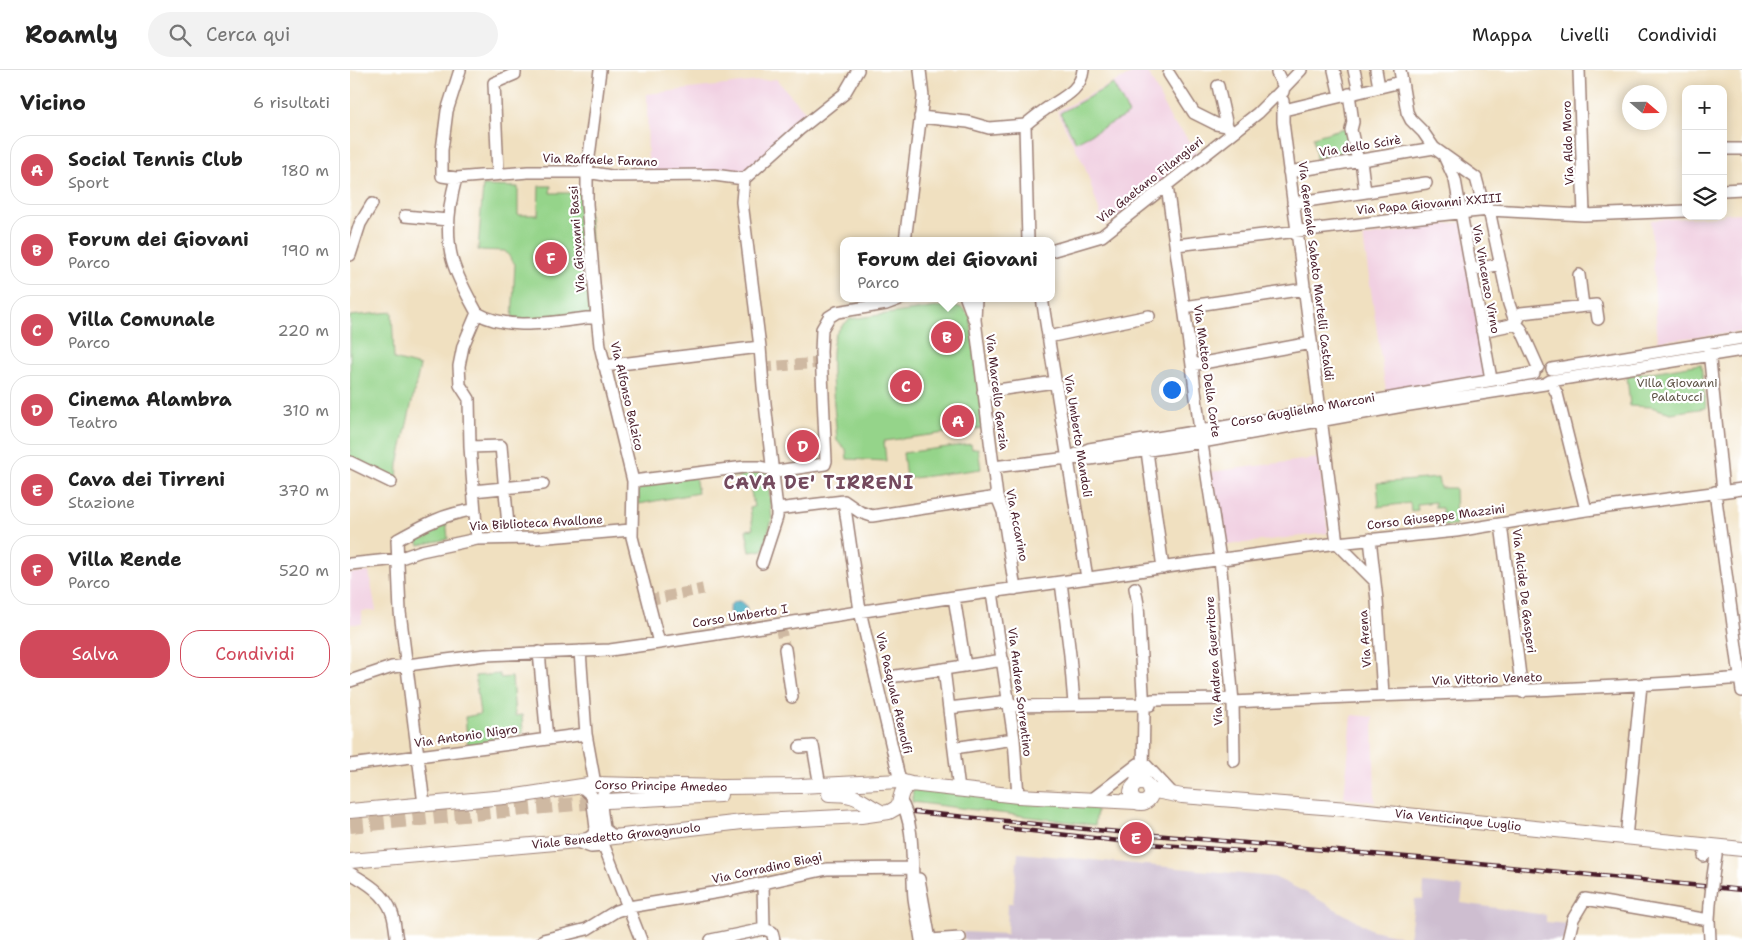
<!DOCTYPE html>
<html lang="it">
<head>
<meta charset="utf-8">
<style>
  :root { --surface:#fff; --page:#f2f2f2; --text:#222; --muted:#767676; --line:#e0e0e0; --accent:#d1495b }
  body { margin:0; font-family:"Shantell Sans",sans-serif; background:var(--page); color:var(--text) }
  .controls { position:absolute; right:15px; top:15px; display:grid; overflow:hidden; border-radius:10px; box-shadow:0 2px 12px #0003 }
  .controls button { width:45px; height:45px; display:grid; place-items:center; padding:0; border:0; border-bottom:1px solid var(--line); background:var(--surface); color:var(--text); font:25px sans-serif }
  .compass { position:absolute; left:1272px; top:15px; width:45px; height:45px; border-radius:50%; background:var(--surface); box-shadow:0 2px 12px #0003; rotate:110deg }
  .you { position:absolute; left:821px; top:319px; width:18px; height:18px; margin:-12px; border:4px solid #fff; border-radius:50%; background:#1a73e8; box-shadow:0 0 0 8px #1a73e833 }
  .badge { display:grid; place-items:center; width:32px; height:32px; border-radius:50%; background:var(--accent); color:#fff; font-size:16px; font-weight:700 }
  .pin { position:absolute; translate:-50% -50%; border:2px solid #fff; box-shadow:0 1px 5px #0006 }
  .popup { position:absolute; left:490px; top:167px; width:215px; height:65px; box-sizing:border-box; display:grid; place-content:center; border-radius:10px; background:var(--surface); filter:drop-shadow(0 1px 4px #0005); font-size:16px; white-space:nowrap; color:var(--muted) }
  .popup b { font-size:19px; color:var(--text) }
  .popup::after { content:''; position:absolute; left:50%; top:100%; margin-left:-10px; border:10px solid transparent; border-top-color:var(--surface) }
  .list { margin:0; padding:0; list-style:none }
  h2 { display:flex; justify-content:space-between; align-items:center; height:65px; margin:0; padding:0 20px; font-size:21px }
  h2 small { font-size:16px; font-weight:400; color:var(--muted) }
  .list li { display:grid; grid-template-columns:32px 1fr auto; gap:15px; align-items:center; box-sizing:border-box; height:70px; margin:0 10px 10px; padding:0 10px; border:1px solid var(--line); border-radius:20px }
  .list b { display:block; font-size:19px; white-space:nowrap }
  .list p { margin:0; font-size:16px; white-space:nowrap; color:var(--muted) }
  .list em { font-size:16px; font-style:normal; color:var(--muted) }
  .actions { display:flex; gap:10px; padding:15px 20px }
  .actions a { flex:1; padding:11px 0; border:1px solid var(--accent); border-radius:20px; text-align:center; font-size:18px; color:var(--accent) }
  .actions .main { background:var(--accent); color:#fff }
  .icon { flex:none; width:28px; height:28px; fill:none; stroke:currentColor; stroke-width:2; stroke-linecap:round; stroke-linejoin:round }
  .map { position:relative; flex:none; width:1392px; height:870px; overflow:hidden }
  header { display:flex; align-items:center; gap:30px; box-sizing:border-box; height:70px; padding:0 25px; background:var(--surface); border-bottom:1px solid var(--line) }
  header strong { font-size:24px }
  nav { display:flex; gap:28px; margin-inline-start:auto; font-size:18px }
  .search { width:350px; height:45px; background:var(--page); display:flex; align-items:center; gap:12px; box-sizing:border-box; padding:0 18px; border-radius:28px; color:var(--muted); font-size:19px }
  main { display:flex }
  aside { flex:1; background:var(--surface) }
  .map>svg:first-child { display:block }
</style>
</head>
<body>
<header>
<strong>Roamly</strong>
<div class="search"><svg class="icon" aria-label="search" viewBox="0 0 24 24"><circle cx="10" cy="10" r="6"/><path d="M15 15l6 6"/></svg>Cerca qui</div>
<nav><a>Mappa</a><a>Livelli</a><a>Condividi</a></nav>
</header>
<main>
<aside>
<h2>Vicino<small>6 risultati</small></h2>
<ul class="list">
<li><span class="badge">A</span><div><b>Social Tennis Club</b><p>Sport</p></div><em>180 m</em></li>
<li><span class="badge">B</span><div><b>Forum dei Giovani</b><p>Parco</p></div><em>190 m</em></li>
<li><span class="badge">C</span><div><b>Villa Comunale</b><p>Parco</p></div><em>220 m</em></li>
<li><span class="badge">D</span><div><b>Cinema Alambra</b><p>Teatro</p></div><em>310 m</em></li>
<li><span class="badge">E</span><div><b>Cava dei Tirreni</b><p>Stazione</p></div><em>370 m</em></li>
<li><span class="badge">F</span><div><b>Villa Rende</b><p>Parco</p></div><em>520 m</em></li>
</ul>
<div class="actions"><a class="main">Salva</a><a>Condividi</a></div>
</aside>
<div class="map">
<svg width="1392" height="870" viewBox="0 0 1392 870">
  <rect width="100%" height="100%" fill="#fff"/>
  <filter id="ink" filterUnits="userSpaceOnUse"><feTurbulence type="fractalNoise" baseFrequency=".02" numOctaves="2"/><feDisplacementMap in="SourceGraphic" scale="10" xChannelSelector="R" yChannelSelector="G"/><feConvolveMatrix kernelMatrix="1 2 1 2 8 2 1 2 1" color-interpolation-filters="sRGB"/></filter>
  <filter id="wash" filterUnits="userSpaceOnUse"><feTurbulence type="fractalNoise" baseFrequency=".0096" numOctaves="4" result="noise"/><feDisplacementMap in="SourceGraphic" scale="20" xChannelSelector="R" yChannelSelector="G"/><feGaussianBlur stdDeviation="1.12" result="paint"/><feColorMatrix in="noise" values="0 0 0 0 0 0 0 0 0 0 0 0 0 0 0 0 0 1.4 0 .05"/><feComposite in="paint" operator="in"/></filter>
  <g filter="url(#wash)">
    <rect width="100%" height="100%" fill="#f0e0c0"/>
    <path fill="#f1d0e2" d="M789 0H797L822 52 832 61 848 84 763 151 754 156 735 97 707 41Z
      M426 9 459 46 395 104 298 102 297 24Z
      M1392 143V262L1308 271 1306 248 1301 150 1373 146V144Z
      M1112 152 1141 309 1037 328 1013 167Z
      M969 388 978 463 869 476 860 402Z
      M19 502 26 541H12V554H0V503Z
      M1002 645 1023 647 1025 732 994 728Z"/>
    <path fill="#cebed0" d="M668 783 924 807 957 823 1022 860 1059 868 1065 829 1073 830 1074 813 1113 817 1111 833 1196 845V852L1218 854 1215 870H614L613 862 657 864 658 833H663Z"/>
    <path fill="#95d48a" stroke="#707a5a" d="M763 14 779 44 726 72 710 43Z
      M994 58 999 61 1003 88 967 94 963 67Z
      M133 116 168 117V145H188L189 116H201L200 123H237L247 247 162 253 165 194 155 181 128 180Z
      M602 235 612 238 620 246 634 358 534 371 536 391 497 389 496 379 487 371C486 350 477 283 485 266 488 259 494 254 500 249Z
      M42 242 44 289 70 296 48 394 47 410 0 386V246Z
      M1351 294 1356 338 1321 343 1301 337 1280 336 1277 306Z
      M621 374 622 379 628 378 631 399 556 409 553 383Z
      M380 401H417L422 449 413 480 400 482 396 460 403 459 400 438 404 437 399 411 390 412 389 406 381 407Z
      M345 406 348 423 289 434 288 414Z
      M1088 408 1090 418H1105L1106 456H1094L1092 438H1085V432L1067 434 1068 440 1061 441 1060 433 1027 437 1029 434 1027 413Z
      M96 448 98 469 69 475 65 463Z
      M150 604V608L162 607 165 646 172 645 173 663 149 664V671L118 677 115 647 130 644 125 606Z
      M563 719 743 736 747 740 745 755 562 732Z"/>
    <path fill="#3ea8be" stroke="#446474" d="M379 540a9 9 0 1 1 18 0a9 9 0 1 1-18 0Z"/>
  </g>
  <g filter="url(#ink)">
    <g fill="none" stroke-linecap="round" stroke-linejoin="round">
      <path stroke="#cfb9a2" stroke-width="11" stroke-dasharray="11 5.5" stroke-linecap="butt" d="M412 297 472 293
        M298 530 353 519
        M430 556 435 579"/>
      <path stroke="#cfb9a2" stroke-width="14" stroke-dasharray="14 7" stroke-linecap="butt" d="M0 756 256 731"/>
      <g stroke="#9d8076" stroke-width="14">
        <path id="minor" d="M110 0 97 41 92 80V106L106 108 178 102H237L261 106 364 105 394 109
          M250 0 237 102V134L247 247 250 276 283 411 282 467 309 573
          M984 0 990 26
          M1004 0 1009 22
          M1026 0 1029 17
          M1050 0 1057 42 1061 50 1073 62 1084 78 1126 108 1133 134 1139 140 1159 234 1166 254 1171 259 1188 297
          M1229 0 1234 145
          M927 3 934 17 933 22
          M819 4 844 43 866 54 877 56
          M868 16 877 56 881 62
          M999 24 1003 52 1001 60 1008 91
          M926 26 951 0
          M933 31V52L987 473
          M934 40 1051 12
          M570 47 618 52 639 58 675 55
          M675 55 678 171
          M675 55C681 50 687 45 693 41 709 29 731 22 733 0
          M1373 79H1392
          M1095 88 1105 110 1141 309
          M1011 90 1015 122
          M939 102 1084 78
          M148 103 144 13 165 4V0
          M106 108C99 134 95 162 102 189 107 208 118 226 127 243
          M817 116 842 295 850 361 870 489 883 632 884 691
          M1373 120 1392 119
          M943 133 1076 113
          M55 146 98 150
          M555 171 573 27 570 0
          M826 175 1089 145 1139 140 1234 145 1336 141
          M701 181 752 166 908 43 924 27
          M0 185 10 154 22 134
          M1122 200 1151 194
          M1229 205 1233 236
          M616 228 624 249
          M626 228 625 250 647 427 653 442 665 519
          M692 228 737 508
          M834 237 955 219
          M127 243 113 276 109 296 110 315 119 329 120 377 127 469
          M127 243C161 263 209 250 247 247
          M1166 254 1171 243 1246 235 1248 249
          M1132 261 1166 254
          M698 267 799 246
          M1359 280 1373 421
          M842 295 961 273
          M254 296 410 277
          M1202 299 1392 268
          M1200 311 1207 324 1236 440
          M633 322 705 312
          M796 374 813 498
          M120 377 151 376 159 467
          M722 386 739 379 850 361 1184 303
          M0 392 41 412
          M643 397 718 388 740 389 852 372 1053 336 1195 314 1200 311 1392 280
          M283 411 395 397H410L427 401 475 394 476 391 471 282 472 259 479 247 487 242 536 234 552 228
          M123 421 193 414
          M1365 422 1392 621
          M494 431 427 439 413 316 410 277 392 132 394 109 450 59 494 24 508 0
          M494 431 510 541 550 711
          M494 431 510 442 522 446 647 427
          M1151 454 1172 622
          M1020 469 1027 530 1033 625
          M987 473 1024 510
          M412 493 427 447V439
          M0 494 48 489 71 481 127 469 187 468 281 460
          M711 512 720 585 724 634
          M785 518 788 534 794 641 793 704 796 715
          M642 522 664 669 668 726
          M604 527 615 596
          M435 579 442 627
          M230 581 236 664 245 714
          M189 582 197 669
          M546 606 594 599
          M0 611 42 597 135 585 260 580 309 573 604 527 987 473 1106 461 1236 440 1392 419
          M793 634 802 630 878 629 883 632C1053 624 1222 621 1392 608
          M659 636 793 634 800 635
          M599 638 659 631
          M450 677 463 676 470 716
          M604 678 664 669
          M793 692 824 725
          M0 695 236 664
          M261 715C245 724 253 743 254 759L262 765 269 766
          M785 715 788 695
          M232 717 242 726 246 758 243 765 234 771
          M609 720 594 599 653 590
          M550 730C566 754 561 799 564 828 566 842 569 856 571 870
          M741 730 788 694
          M74 734 50 542 47 470C72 456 95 443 124 440
          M1276 768 1291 615
          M227 772 241 777 254 776 291 870
          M1354 786 1361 778 1366 785 1363 806
          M0 803C16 812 36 824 42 843 45 851 45 861 47 870
          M569 809 580 870 610 868
          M1360 834 1359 850 1360 870
          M414 859 422 862 424 870
          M193 870 237 859 266 841 279 837 381 820 477 799 562 798
          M361 870 414 859 413 813
          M1218 870 1223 849 1235 829 1359 850"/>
      </g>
      <g stroke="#9d8076" stroke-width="16">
        <path id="major" d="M781 723a10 10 0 1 1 20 0a10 10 0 1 1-20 0Z
          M800 720 832 726 998 739 1392 779
          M479 724C509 724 508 730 531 742
          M257 731 370 725
          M0 741 167 726 245 714 372 717 450 716 550 711 561 714 668 726 786 732
          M0 791 239 770 392 752 511 746 539 742 546 738 549 734C551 725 551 719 561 714"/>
      </g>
      <use href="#minor" stroke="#fff" stroke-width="11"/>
      <use href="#major" stroke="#fff" stroke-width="14"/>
      <g stroke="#4a1f2b" stroke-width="4.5">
        <path id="rail" d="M565 742 746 760 1079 789 1392 820
          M655 758 787 773 904 782"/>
      </g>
      <use href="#rail" stroke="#fff" stroke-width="2.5" stroke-dasharray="8" stroke-linecap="butt"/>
      <g stroke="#9d8076" stroke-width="14" stroke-linecap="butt">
        <path id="minor-bridge" d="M1360 834 1363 806"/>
      </g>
      <use href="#minor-bridge" stroke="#fff" stroke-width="11"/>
    </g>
  </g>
  <g text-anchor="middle" stroke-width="4.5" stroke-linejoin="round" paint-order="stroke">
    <g font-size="12" fill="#4a1f2b" stroke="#fff">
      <text transform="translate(1218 73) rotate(-92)" y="4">Via Aldo Moro</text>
      <text transform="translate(1010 76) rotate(-9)" y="4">Via dello Scirè</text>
      <text transform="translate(250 90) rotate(2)" y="4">Via Raffaele Farano</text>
      <text transform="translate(800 110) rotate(-38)" y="4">Via Gaetano Filangieri</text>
      <text transform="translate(1079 134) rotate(-5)" y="4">Via Papa Giovanni XXIII</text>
      <text transform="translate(227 169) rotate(-94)" y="4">Via Giovanni Bassi</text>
      <text transform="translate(966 201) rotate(83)" y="4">Via Generale Sabato Martelli Castaldi</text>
      <text transform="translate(1136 209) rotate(80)" y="4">Via Vincenzo Virno</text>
      <text transform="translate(857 301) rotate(82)" y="4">Via Matteo Della Corte</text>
      <text transform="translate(647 322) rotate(83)" y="4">Via Marcello Garzia</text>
      <text transform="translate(277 326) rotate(77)" y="4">Via Alfonso Balzico</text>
      <text transform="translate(953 340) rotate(-10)" y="4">Corso Guglielmo Marconi</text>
      <text transform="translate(728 366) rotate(81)" y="4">Via Umberto Mandoli</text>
      <text transform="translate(1086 447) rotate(-7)" y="4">Corso Giuseppe Mazzini</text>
      <text transform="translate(186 453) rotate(-3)" y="4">Via Biblioteca Avallone</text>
      <text transform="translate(667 455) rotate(79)" y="4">Via Accarino</text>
      <text transform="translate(1174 521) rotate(83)" y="4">Via Alcide De Gasperi</text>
      <text transform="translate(390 546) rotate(-9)" y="4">Corso Umberto I</text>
      <text transform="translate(1015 569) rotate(-94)" y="4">Via Arena</text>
      <text transform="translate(864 591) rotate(-94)" y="4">Via Andrea Guerritore</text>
      <text transform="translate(1137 609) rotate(-2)" y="4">Via Vittorio Veneto</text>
      <text transform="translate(670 622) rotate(83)" y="4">Via Andrea Sorrentino</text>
      <text transform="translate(544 623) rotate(77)" y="4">Via Pasquale Atenolfi</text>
      <text transform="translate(116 666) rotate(-8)" y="4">Via Antonio Nigro</text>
      <text transform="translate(311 716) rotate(1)" y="4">Corso Principe Amedeo</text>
      <text transform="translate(1108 750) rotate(6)" y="4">Via Venticinque Luglio</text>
      <text transform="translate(266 766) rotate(-6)" y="4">Viale Benedetto Gravagnuolo</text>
      <text transform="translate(417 798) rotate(-12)" y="4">Via Corradino Biagi</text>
    </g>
    <g font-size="12" fill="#605548" stroke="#fff">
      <text x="1327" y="317">Villa Giovanni<tspan x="1327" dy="14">Palatucci</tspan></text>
    </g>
    <g font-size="18" font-weight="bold" letter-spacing="1" fill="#744a5e" stroke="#fff">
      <text x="469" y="419">CAVA DE' TIRRENI</text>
    </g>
  </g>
</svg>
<div class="controls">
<button>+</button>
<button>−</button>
<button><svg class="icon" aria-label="layers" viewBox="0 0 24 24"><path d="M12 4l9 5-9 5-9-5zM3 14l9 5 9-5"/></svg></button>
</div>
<svg class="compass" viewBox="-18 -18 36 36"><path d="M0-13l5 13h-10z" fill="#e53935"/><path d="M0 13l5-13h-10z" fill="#767676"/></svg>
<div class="you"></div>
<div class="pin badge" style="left:608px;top:351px">A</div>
<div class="pin badge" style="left:597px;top:267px">B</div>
<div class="popup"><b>Forum dei Giovani</b>Parco</div>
<div class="pin badge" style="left:556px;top:316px">C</div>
<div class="pin badge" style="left:453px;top:376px">D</div>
<div class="pin badge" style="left:786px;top:768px">E</div>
<div class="pin badge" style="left:201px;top:188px">F</div>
</div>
</main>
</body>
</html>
